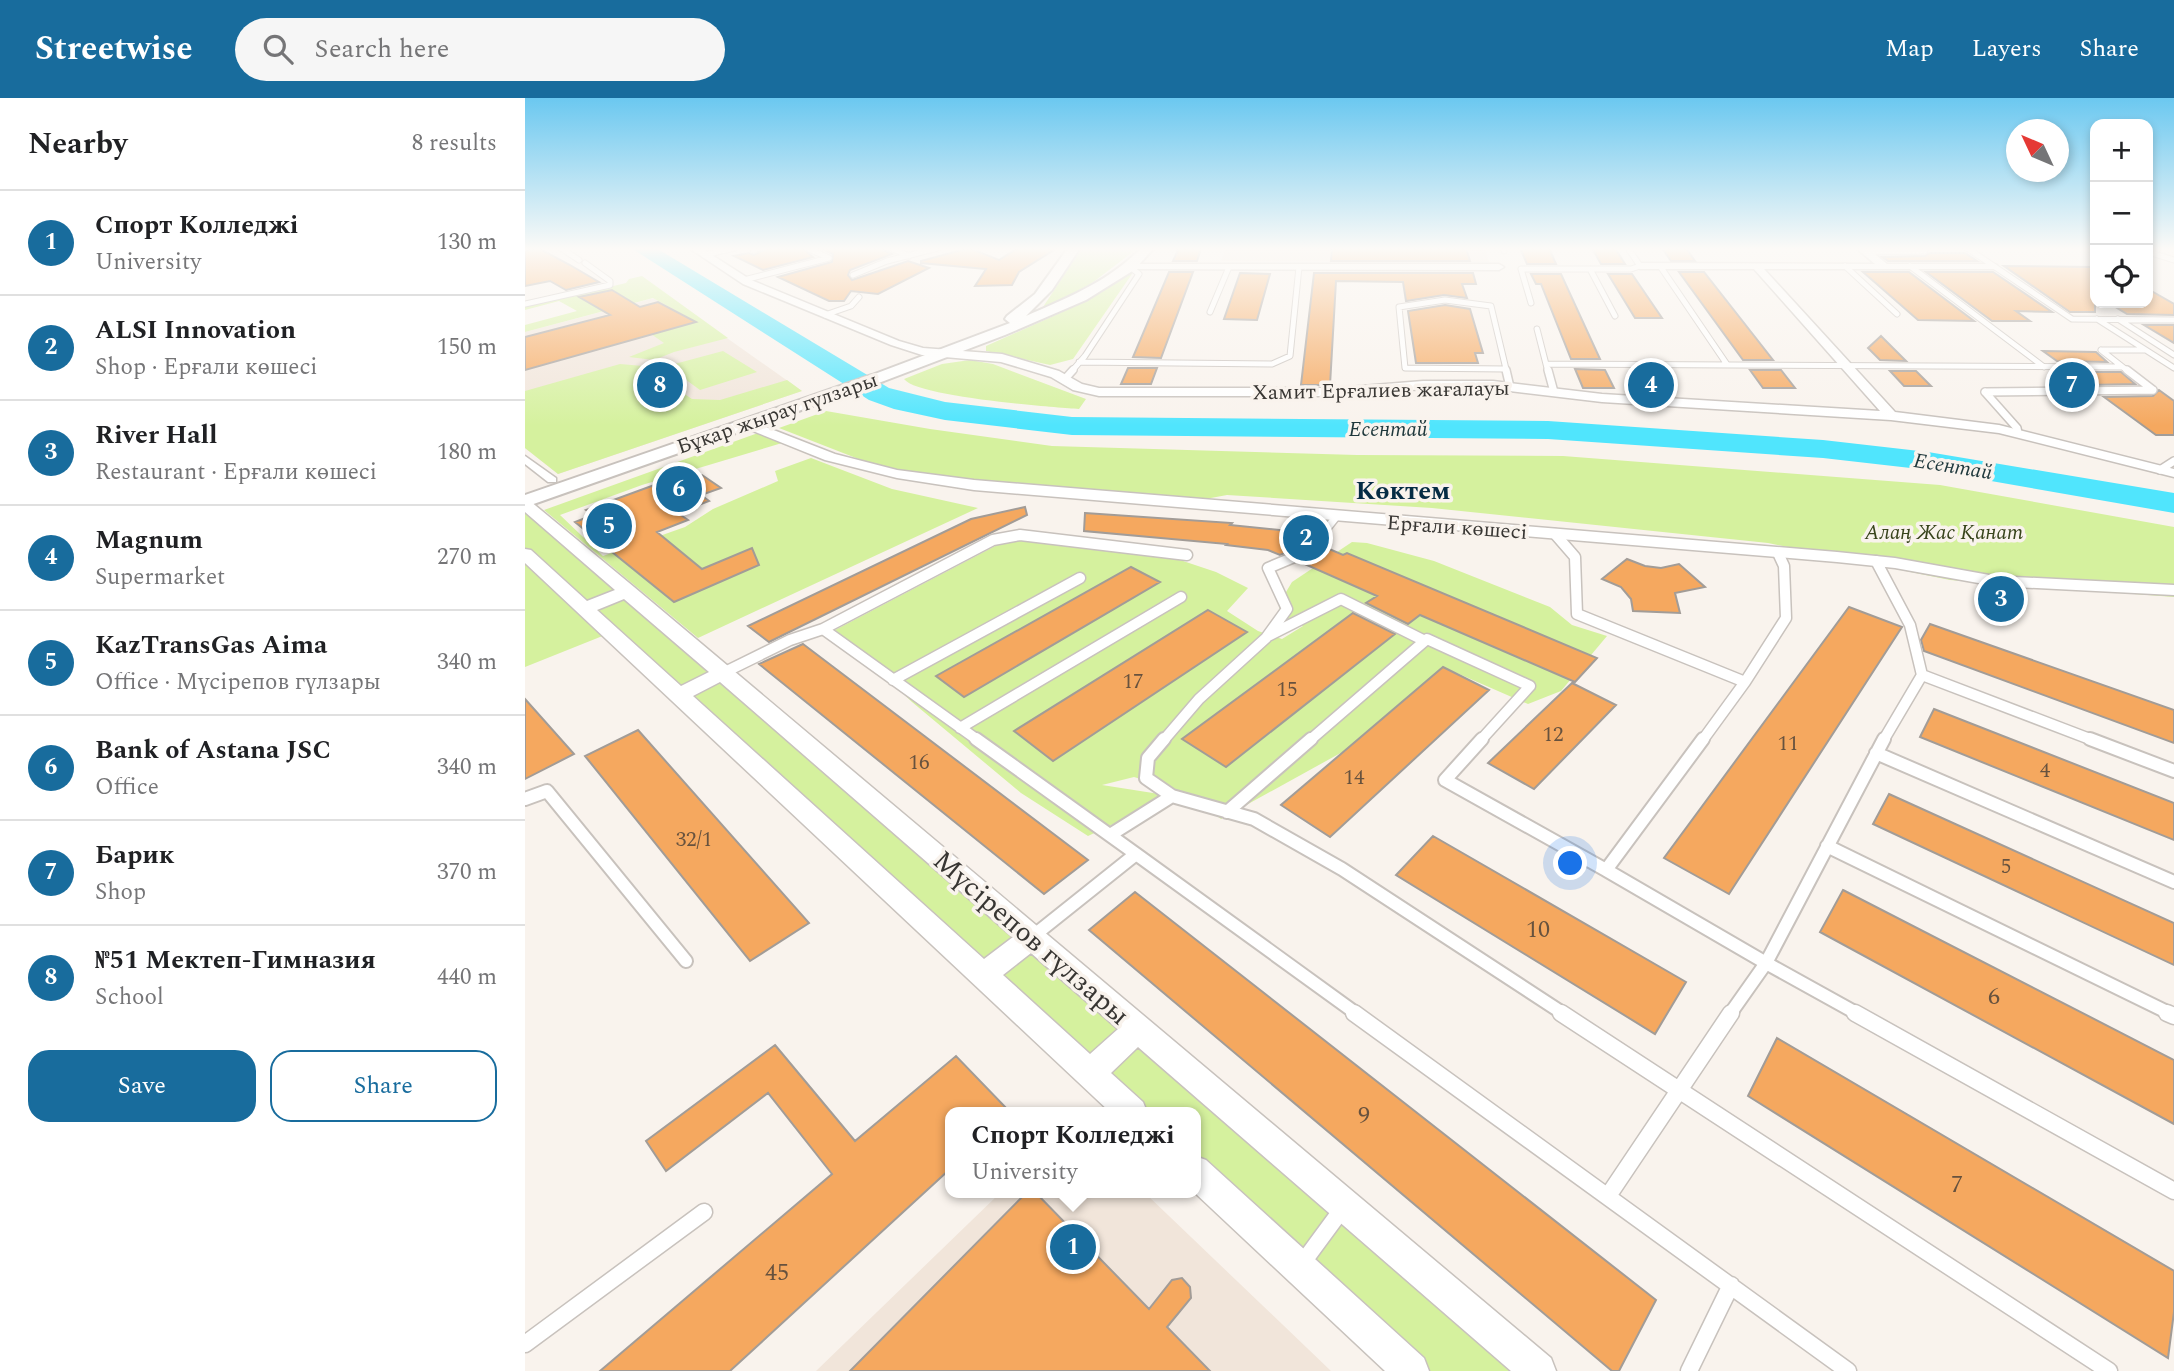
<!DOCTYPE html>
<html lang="en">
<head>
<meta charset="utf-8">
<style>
  :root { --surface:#fff; --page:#f6f6f6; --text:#202124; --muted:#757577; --line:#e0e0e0; --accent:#186c9d }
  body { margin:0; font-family:Spectral,serif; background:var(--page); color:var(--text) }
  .controls { position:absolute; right:21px; top:21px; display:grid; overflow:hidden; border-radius:14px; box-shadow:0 4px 10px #0003 }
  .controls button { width:63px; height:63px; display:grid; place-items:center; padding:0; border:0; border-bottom:2px solid var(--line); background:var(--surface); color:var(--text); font:35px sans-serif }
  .compass { position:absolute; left:1481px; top:21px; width:63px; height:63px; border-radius:50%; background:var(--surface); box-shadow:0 4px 10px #0003; rotate:314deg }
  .you { position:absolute; left:1046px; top:766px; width:24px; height:24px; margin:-18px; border:5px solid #fff; border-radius:50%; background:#1a73e8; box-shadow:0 0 0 10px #1a73e833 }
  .badge { display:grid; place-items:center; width:46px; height:46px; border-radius:50%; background:var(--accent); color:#fff; font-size:23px; font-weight:700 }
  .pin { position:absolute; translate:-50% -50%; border:4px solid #fff; box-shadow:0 2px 7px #0006 }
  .popup { position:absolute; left:420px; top:1009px; width:256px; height:91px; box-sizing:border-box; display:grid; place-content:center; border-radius:14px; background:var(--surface); filter:drop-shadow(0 2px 5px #0005); font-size:23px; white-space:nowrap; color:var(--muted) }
  .popup b { font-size:26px; color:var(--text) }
  .popup::after { content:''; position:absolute; left:50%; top:100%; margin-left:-14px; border:14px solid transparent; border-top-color:var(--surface) }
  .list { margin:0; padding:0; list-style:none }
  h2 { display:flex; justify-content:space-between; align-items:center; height:91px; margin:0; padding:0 28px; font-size:30px }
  h2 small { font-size:23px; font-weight:400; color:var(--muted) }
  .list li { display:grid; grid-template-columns:46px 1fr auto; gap:21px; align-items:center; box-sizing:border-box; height:105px; padding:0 28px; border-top:2px solid var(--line) }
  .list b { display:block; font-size:26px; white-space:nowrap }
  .list p { margin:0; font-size:23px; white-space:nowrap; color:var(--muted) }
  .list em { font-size:23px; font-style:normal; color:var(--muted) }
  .actions { display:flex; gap:14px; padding:21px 28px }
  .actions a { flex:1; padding:16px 0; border:2px solid var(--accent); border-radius:21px; text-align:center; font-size:24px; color:var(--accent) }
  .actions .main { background:var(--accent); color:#fff }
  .icon { flex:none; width:38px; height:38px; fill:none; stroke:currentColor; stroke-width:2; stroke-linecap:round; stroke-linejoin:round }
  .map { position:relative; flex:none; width:1649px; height:1273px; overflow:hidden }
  header { display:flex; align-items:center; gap:42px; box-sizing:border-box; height:98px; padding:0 35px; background:var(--accent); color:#fff }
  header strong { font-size:33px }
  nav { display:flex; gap:38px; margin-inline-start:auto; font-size:24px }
  .search { width:490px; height:63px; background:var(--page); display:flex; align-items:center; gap:18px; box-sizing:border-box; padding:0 24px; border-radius:38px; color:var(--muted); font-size:26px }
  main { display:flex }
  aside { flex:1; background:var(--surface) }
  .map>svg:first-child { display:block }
</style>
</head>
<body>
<header>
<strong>Streetwise</strong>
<div class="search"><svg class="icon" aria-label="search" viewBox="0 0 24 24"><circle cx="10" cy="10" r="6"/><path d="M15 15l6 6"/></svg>Search here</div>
<nav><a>Map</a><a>Layers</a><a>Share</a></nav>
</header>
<main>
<aside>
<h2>Nearby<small>8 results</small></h2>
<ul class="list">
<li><span class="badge">1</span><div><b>Спорт Колледжі</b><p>University</p></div><em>130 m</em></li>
<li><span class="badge">2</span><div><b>ALSI Innovation</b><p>Shop · Ерғали көшесі</p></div><em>150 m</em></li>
<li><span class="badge">3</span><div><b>River Hall</b><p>Restaurant · Ерғали көшесі</p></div><em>180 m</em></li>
<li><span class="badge">4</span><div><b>Magnum</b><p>Supermarket</p></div><em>270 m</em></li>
<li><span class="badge">5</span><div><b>KazTransGas Aima</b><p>Office · Мүсірепов гүлзары</p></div><em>340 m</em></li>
<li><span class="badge">6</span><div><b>Bank of Astana JSC</b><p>Office</p></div><em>340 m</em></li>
<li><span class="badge">7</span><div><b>Барик</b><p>Shop</p></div><em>370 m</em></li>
<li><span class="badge">8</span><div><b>№51 Мектеп-Гимназия</b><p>School</p></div><em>440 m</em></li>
</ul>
<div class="actions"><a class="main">Save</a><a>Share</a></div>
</aside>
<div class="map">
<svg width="1649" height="1273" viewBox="0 0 1649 1273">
  <rect width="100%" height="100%" fill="#f9f3ed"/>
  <path fill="#f1e5da" d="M701 150H960L964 164 696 163Z
    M141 197 277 293 33 376 0 350V234Z
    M475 1095H620L806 1273H291Z"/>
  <path fill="#d5f19e" d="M557 150H613L567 185 520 211 518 209Z
    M603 176H607L548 261 525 267 461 253V248L533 216Z
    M117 178 203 240 149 254 129 262 104 259 139 245 126 236 170 223 128 200 0 234V227L52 213 34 203 0 212V209L101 185 104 181Z
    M198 253 232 274 175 292 142 268Z
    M445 262 468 266 561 301 554 311C526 309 392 299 379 281L417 266Z
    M95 266 118 268 167 301 195 302 262 282 277 293 33 376 0 350V293Z
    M301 313 405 331 527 348 832 357 1038 358 1415 387 1649 429V499L1425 482 1243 445 907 410 702 397 675 402 372 376 254 330Z
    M233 335 257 345 117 387 35 417 78 458 160 429 188 411 253 383 250 373 286 360 367 391 453 410 173 540 19 412Z
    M8 412 1013 1273H886L671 1073 670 1014H607L85 535 0 569V415Z
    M495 442 637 456 691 474 723 490 702 513 733 533 757 541 778 528 754 517 755 504 767 484 827 444 842 445 909 463 1025 509 1047 527 1082 538 1036 593 1003 606 918 569 821 652 696 721 662 695 609 679 577 687 647 698 563 738 496 695 387 604 310 532 474 446Z"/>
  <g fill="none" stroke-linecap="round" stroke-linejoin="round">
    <path fill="#50e5fd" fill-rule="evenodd" d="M106 150H131L364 290 420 304 547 319 1023 323 1298 342 1403 354 1649 395V415L1403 372 1298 360 1023 341 547 337 420 322 369 311 344 302Z"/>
  </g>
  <path fill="#f5a85f" stroke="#a29c97" stroke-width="2" d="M13 150 45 167 74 184 41 192 25 183 0 188V153Z
    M243 150H277L288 159 238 172 209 158 224 155 229 157Z
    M295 150H354L367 156 325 172 323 177 327 182 383 163 404 170 353 196 326 193 319 203H304L253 179 307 164 308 156Z
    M444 150 474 162 493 150H532L494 174 487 187 450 188 461 171 396 165V163Z
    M654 150H676L672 163H648Z
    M807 150H941L945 163H806Z
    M995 150H1024L1031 166H1002Z
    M1067 150H1090L1100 166H1076Z
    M1137 150H1161L1170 163H1146Z
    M1405 155H1440L1452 163H1363L1357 159 1400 158Z
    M1479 168 1570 169V214H1545Z
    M644 174H668L636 260 608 259Z
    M1154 174H1179L1248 262H1218Z
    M1338 174H1384L1449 223 1393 222Z
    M1401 174H1468L1527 214 1491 213 1505 223H1467Z
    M715 175 745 176 732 222 699 221Z
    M789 175H948L951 186H937L942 200 919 197 881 203 878 184 811 183 805 287H776Z
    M1006 176H1036L1075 261H1046L1016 186H1011Z
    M1083 176H1107L1137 220H1110Z
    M1623 191 1649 206V217L1602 216 1584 205 1623 206Z
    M87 192 115 209 133 204 171 224 0 272V239L85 217 54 199Z
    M920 207 945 211 958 255H950L953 265H891L883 213Z
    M1619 227H1649V245Z
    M1356 238 1381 263 1355 262 1343 250Z
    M1518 253 1571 254 1582 264 1532 263Z
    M603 270H632L626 286H596Z
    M1050 271 1080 272 1089 290H1058Z
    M1225 272H1256L1270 290H1238Z
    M1365 273H1391L1406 288H1379Z
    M1546 274H1596L1610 286 1563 287Z
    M1634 292 1649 303V337H1631L1579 299 1628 298Z
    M177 377 196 390 176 397 184 403 153 415 163 422 132 434 177 471 227 450 234 467 149 504 50 424 68 417 61 412 154 378 160 383Z
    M500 409 502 417 244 544 223 528 446 421Z
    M560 415 707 425 705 427 783 435 770 451 755 457 743 452 701 447 702 446 559 433Z
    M795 447 818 457 822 455 1072 560 1050 584 895 517 883 526 841 505 852 498 775 464Z
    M1102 461 1120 468 1136 470 1154 466 1180 489 1150 495 1155 515 1108 513 1106 501 1096 489 1077 481Z
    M606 469 635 484 439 599 411 578Z
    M1324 509 1377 529 1204 796 1139 760Z
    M683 512 722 534 528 663 489 633Z
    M828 515 870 536 701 669 657 641Z
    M1405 526 1649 612V645L1399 553 1396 542Z
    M278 546 563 762 519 796 234 566Z
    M918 569 964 592 805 739 756 707Z
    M1047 585 1091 607 1009 691 963 665Z
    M0 601 49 656 0 681Z
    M1409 611 1649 705V742L1395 639Z
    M113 632 284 825 225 863 60 658Z
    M1364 696 1649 825V867L1348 726Z
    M908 738 1161 884 1130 936 871 777Z
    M1318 792 1649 962V1026L1295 834Z
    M610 794 1131 1202 1094 1273H1087L564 832Z
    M1252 940 1649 1173V1214L1643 1260 1223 998Z
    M250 947 330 1043 431 958 485 1014H425V1071L205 1273H75L307 1076 243 995 141 1073 121 1043Z
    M501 1095H511L624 1211 647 1182 657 1180 665 1189 666 1200 642 1229 685 1273H325Z"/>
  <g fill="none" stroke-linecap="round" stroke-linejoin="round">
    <g stroke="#c8c2bd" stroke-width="7">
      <path id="service-far4" d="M36 150 54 162
        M366 150 384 158
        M978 150 979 153
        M1442 150 1547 221 1649 222
        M1633 150 1630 156 1649 162
        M228 152 235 150
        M1341 154 1400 153 1396 150
        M179 157 210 150
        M1135 168 1201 265
        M1320 168 1372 216
        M1385 168 1519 269
        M1065 171 1090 218
        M328 177 362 163 413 150
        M219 182 304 160 282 150
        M920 202 966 208 981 271 880 270 874 209Z
        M1006 205 996 171H1106L1115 168 1103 150
        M0 206 85 187V183L60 165
        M685 214 704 169
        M300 217 326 208 334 199
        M1572 221 1649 270
        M1593 221 1649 257
        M1012 231 1023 274
        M1576 252H1619
        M1576 252 1604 274
        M554 264 747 266 765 258 774 169
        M1022 266 1596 269
        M546 274 560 258 614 176 605 169"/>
    </g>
    <g stroke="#c8c2bd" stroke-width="10">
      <path id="service-far3" d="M981 272 985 289
        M1023 272 1029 294
        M1602 272 1628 292
        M539 282 548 272
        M1460 294 1628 292
        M1460 294 1492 330 1493 335
        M1635 372 1649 363
        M799 434 811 419"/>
    </g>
    <g stroke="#c8c2bd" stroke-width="13">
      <path id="service-far2" d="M1030 436 1050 459 1052 516 1220 584
        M1351 463 1385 527 1397 577
        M298 531 468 442 495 437 662 457
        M743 538 816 501 900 543
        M198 575 265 542 298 531 454 643
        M368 582 555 480
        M435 630 656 499
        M638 643 674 601 741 540 762 511 743 470 774 457 800 432
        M784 643 902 541 1005 588 955 643
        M1177 643 1220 584 1261 520 1259 468 1253 455
        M1358 643 1397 577 1570 643"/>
    </g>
    <g stroke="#c8c2bd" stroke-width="16">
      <path id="service-far1" d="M451 641 611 756
        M639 641 623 660 621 680 647 698
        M957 641 920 682 1081 772
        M1178 641 1081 772 1241 865 1205 916
        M1565 641 1649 673
        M1351 655 1649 784
        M0 701 22 693 161 863
        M702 714 786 641
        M585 737 647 698 729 721 817 771 1039 916
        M1302 748 1646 916
        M507 839 611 756 832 916
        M1333 916 1241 865 1359 641"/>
    </g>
    <g stroke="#c8c2bd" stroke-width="19">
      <path id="service" d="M829 915 1323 1273
        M1036 915 1584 1273
        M1330 915 1649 1093
        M1642 915 1649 918
        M1083 1098 1206 915
        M776 1167 818 1110
        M0 1246 179 1114
        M1164 1273 1206 1187"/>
    </g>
    <g stroke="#c8c2bd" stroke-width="3">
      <path id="pedestrian" d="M0 358 31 380V384H23L0 366Z"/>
    </g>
    <g stroke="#c8c2bd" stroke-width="3">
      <path id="minor" d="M164 150H176L226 182 374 243 398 250 477 256 534 273 557 286 574 290H812L898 283H968L1077 296 1355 313 1229 171H1115L1110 168 1115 165 1350 166 1331 150H1342L1362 166H1468L1472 167V171H1239L1370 314 1474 327 1649 371V379L1474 335 1366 322 1077 304 968 291H898L812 298H574L548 292 526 279 476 264 397 257 366 247 218 186Z
        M605 166H974L979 169 974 172 601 171V167Z
        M223 322 310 356 372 372 449 382 1312 454 1370 460 1470 478 1649 487V497L1470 488 1370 470 1312 464 449 392 372 380 300 362 218 329V323Z
        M0 401 5 403 109 489 1026 1260 1031 1273H986L613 949 586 975 618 1004 622 1014H585L0 465V451L6 452 62 503 90 492 0 414ZM99 501 184 574 156 588 72 512ZM195 584 488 839 459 861 168 598ZM506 855 593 931 565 956 478 877Z
        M670 1058 681 1062 899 1260 904 1273H860L670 1095Z"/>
    </g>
    <g stroke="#c8c2bd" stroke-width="4">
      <path id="tertiary" d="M543 150H555L527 192 501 218C542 200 585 183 616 150H629L609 172 561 202 480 237 359 283 0 409V397L347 277 485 225 480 221 482 218 510 196Z"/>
    </g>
    <use href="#service-far4" stroke="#fff" stroke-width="5"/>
    <use href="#service-far3" stroke="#fff" stroke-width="7"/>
    <use href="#service-far2" stroke="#fff" stroke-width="10"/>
    <use href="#service-far1" stroke="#fff" stroke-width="12"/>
    <use href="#service" stroke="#fff" stroke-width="16"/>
    <use href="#pedestrian" fill="#fff" fill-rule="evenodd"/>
    <use href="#minor" fill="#fff" fill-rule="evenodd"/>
    <use href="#tertiary" fill="#fff" fill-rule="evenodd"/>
  </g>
  <linearGradient id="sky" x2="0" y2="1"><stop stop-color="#6bc8f0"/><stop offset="0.46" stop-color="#fcfaf7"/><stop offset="1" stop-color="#fcfaf7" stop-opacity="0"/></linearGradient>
  <rect width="1649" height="328" fill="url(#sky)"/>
  <g text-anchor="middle" stroke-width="7" stroke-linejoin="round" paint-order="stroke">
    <g font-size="21" fill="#383633" stroke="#f9f3ed">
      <text transform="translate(856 292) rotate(-1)" y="7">Хамит Ерғалиев жағалауы</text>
      <text transform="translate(252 315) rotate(-19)" y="7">Бұқар жырау гүлзары</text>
      <text transform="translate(932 429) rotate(4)" y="7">Ерғали көшесі</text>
    </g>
    <g font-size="21" font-style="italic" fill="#1f383c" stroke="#f9f3ed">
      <text x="863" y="338">Есентай</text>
      <text transform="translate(1428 368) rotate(9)" y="7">Есентай</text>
    </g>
    <g font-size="21" font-style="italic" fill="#38441c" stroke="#f9f3ed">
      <text x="1419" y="441">Алаң Жас Қанат</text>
    </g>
    <g font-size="21" fill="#67523e">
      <text x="608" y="590">17</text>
      <text x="762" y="598">15</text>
      <text x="1028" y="643">12</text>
      <text x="1263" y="652">11</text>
      <text x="394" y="671">16</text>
      <text x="1520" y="679">4</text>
      <text x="829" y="686">14</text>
      <text x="169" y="748">32/1</text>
      <text x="1481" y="775">5</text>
    </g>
    <g font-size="24" fill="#67523e">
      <text x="1013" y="839">10</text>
      <text x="1469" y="906">6</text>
      <text x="839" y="1025">9</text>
      <text x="1432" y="1094">7</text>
      <text x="252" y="1182">45</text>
    </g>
    <g font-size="26" font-weight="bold" fill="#052c44" stroke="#f9f3ed">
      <text x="878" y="401">Көктем</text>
    </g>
    <g font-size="28" fill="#383633" stroke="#f9f3ed">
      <text transform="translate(507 839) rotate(41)" y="10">Мүсірепов гүлзары</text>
    </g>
  </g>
</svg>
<div class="controls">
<button>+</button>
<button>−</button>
<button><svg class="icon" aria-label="locate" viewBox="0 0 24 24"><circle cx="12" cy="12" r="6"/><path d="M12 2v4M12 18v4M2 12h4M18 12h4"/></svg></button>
</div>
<svg class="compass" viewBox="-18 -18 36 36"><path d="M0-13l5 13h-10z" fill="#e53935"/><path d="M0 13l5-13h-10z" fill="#757577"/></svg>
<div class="you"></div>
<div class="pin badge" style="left:548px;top:1149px">1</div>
<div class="popup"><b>Спорт Колледжі</b>University</div>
<div class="pin badge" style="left:781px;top:440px">2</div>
<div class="pin badge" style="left:1476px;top:501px">3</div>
<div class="pin badge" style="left:1126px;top:287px">4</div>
<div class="pin badge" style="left:84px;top:428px">5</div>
<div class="pin badge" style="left:154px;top:391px">6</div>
<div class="pin badge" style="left:1547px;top:287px">7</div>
<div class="pin badge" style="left:135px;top:287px">8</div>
</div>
</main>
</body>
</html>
